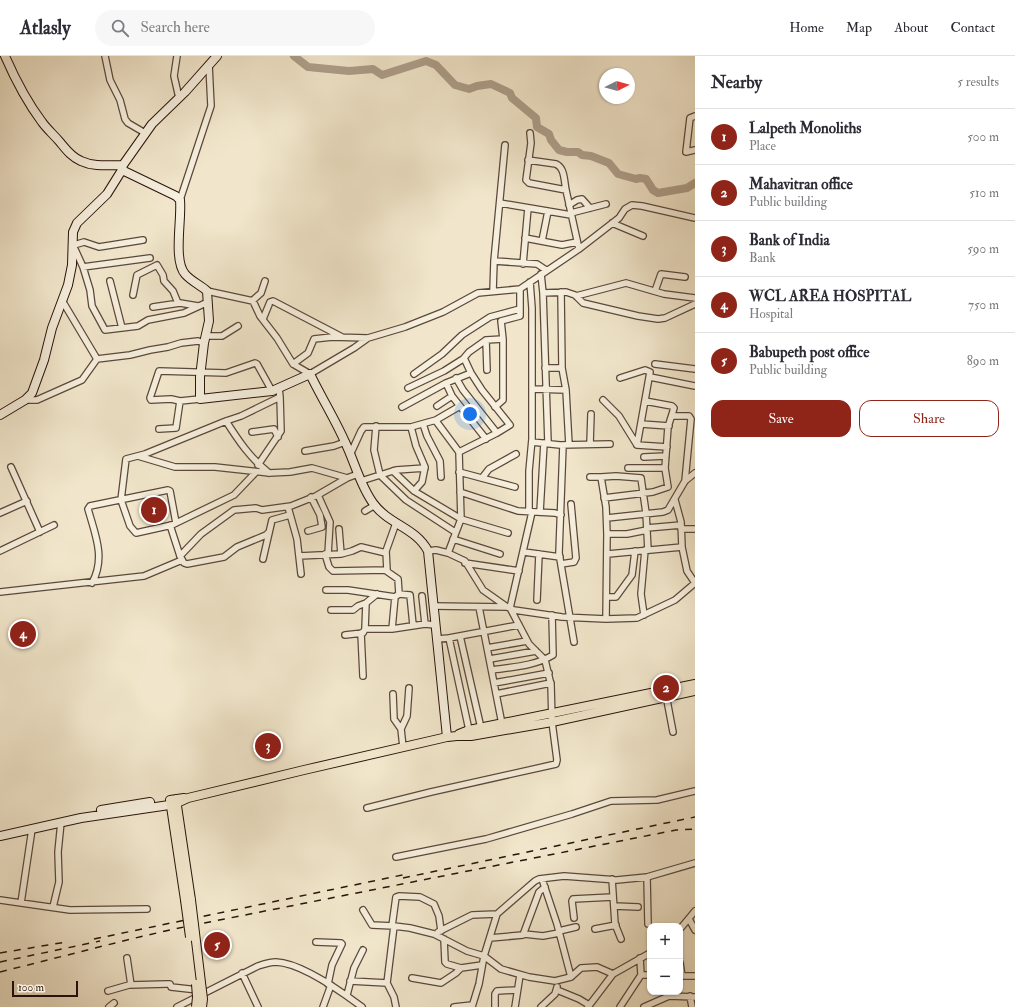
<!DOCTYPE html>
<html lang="en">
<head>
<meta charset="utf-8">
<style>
  :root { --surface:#fff; --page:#f7f7f7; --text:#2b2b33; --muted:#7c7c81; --line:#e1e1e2; --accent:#8f2418 }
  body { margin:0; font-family:"IM FELL Double Pica",serif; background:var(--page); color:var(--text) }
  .controls { position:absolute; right:12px; bottom:12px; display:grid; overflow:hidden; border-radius:8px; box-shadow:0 1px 3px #0004 }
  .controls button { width:36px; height:36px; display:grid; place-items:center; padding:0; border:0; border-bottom:1px solid var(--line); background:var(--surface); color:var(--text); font:20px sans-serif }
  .compass { position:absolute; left:599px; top:12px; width:36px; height:36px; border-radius:50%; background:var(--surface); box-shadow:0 1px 3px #0004; rotate:85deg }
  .scale { position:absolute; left:12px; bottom:10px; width:66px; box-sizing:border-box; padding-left:4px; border:2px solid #29130b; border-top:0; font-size:11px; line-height:14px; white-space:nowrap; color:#29130b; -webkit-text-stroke:3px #f6efdd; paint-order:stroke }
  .you { position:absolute; left:470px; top:358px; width:14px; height:14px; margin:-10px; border:3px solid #fff; border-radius:50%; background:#1a73e8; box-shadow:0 0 0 6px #1a73e833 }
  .badge { display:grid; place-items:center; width:26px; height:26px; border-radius:50%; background:var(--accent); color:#fff; font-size:13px; font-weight:700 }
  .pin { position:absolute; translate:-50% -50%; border:2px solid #fff; box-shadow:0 1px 4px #0006 }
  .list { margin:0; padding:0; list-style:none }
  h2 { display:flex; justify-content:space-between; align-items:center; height:52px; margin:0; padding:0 16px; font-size:17px }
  h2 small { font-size:13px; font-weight:400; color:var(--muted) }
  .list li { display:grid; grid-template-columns:26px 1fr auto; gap:12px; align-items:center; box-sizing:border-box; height:56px; padding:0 16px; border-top:1px solid var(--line) }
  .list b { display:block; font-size:15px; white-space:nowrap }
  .list p { margin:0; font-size:13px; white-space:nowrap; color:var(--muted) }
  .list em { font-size:13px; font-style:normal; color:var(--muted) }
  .actions { display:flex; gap:8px; padding:12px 16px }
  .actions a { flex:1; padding:9px 0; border:1px solid var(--accent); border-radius:12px; text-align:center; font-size:14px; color:var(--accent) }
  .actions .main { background:var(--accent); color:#fff }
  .icon { flex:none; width:22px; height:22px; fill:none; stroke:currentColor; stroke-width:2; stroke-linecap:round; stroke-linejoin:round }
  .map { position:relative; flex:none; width:695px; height:951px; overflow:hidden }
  header { display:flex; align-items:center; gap:24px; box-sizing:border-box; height:56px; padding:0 20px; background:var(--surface); border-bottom:1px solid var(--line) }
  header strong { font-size:19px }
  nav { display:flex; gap:22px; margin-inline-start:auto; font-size:14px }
  .search { width:280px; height:36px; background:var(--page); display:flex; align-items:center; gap:10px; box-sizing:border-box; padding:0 14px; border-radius:22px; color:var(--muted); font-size:15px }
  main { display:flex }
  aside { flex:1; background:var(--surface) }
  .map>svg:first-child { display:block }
</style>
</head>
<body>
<header>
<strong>Atlasly</strong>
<div class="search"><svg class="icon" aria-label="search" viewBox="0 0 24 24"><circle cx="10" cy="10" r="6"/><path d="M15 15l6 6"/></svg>Search here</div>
<nav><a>Home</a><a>Map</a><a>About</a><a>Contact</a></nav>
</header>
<main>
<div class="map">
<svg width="695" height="951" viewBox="0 0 695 951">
  <rect width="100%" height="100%" fill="#f1e6cb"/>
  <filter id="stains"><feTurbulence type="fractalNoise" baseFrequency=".005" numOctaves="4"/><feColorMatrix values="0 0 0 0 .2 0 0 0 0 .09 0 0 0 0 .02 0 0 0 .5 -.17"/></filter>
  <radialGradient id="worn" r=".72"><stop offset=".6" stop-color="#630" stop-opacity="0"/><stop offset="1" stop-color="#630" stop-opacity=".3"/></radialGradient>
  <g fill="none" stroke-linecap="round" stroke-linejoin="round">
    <path stroke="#ad9e8a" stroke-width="8" d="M294 0 308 11 349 15 373 13 382 19 426 5 436 9 455 29 469 33 477 30 491 28 510 37 512 42 536 62 537 71 549 78 551 84 559 94 567 96H578L582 99 591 100 609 107 618 118 636 123 640 122 646 123 653 134 658 137 687 132 695 127"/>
    <g stroke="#5b483b" stroke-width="8">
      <path id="street" d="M105 0 110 24 120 44 125 63 128 67 145 77
        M177 0 174 20 179 42
        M695 60 690 62 686 96 695 94
        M530 77 531 87 526 124 529 127 566 134 579 193
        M528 104 556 108C565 112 564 125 566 134
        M180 144 211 50 209 9
        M500 147 571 159
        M569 149 577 144 582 143 590 152
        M571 157 606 148
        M612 167 643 180
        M525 182 562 189 577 186
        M542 185 548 155
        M73 189 83 211 90 234 92 250 105 274 138 270 148 264 184 257 208 246
        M74 189 84 186 99 191 143 184
        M494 205 537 208 546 214
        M523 208 528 152
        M83 211 150 202
        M541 218 543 237 548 387
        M110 225 122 272
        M207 235 253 245 260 260 277 282 293 308 310 318 354 292 368 282 405 271 443 256 478 237 520 233 579 193 619 162 625 153 632 149 642 150 695 162
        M493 235 494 205 505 89
        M655 235 661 218 685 221
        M561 236 562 312 566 334 569 389
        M543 237 566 236 575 239 583 247 638 260 658 263 665 262 695 248
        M133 239 137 219 157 209 163 219 164 225 173 235 178 247
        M576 240 626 227 664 238 695 242
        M252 245 261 237 265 225
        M153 251 180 247 198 250
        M263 263 270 246 273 245 342 281
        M206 280H222L238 270
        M486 284 487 314
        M97 303 130 299 150 294 168 291 181 287 198 285 204 287
        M293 308 308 297 314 283 332 281 367 282
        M655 308 695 313
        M545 312H562
        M414 318 442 298 462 279 490 261 520 253V233
        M650 321 695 330
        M456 322 463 334 497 377
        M620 322 645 314 650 316 637 389
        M446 327 452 340 486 383
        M408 332 444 315 463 303 469 296 486 284 503 283
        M532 333 566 334
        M200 343 180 345 171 343 151 344 150 342 159 315 226 317 255 307 257 308 272 335
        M25 344H37L82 324 97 303 63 246
        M603 344 619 360 637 389 667 391
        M437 350 452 340
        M402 351 446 327 471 317
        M495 351 503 344V283L501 265 520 260V253
        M672 360H689L691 363 685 425
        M226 365C238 384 250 402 269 417
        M423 368 427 380 440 405 441 421
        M641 368 669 370
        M376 370 374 394 380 419 406 444 455 476
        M411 371 416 390 425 411 422 426 414 435
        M159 373 176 372 180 345
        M252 376 274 373 278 381
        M532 386 560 389 610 388
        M590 388 591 358
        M563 389 559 497 574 586
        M305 395 334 390 345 386
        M459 396 436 365V364L460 350
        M350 399 361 375 364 371H411L436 364
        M138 400 175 411H215L269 417 290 416 312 412 347 422 358 418
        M644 401 666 400
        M258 409 281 375 280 341
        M11 411 40 476
        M628 412H665
        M393 415 414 435 461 463 508 477
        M256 416 234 439 172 469 136 477 130 470 121 444 126 403 145 398 226 365 241 360 280 341 279 332
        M459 416 515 431
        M590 421H601L616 420 641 422 646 457 648 494
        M601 421 606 451 607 478 606 563
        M482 422 489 413 516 398
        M361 425 396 414 425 412
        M460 436 518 455 555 457 561 459
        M318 439 330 466 328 498
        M604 442 653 436 668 431 665 412 668 371 674 352 672 350 645 345
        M675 444 681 466 682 491 687 515 695 527
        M288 451 297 483 301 518
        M365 455 375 449
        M529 456V415L532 383V252L530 226
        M540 456 544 387
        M0 457 27 445
        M607 462 663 456 668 454 685 425 695 417
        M170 469 180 500 184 507 187 508 224 501 237 491 266 479 268 477
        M647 472 681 469
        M339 473 341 498
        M681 473H695
        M308 475 322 471 320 459 311 441
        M607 478H627L647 474
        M453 483 500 498
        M0 495 54 469
        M428 495 436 494 448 497 465 505 483 534 507 551
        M524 496 560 501
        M448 497 461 463 459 396 497 377 510 369 482 334 471 317 464 302
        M325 498 329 511 333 515 385 514 398 523 399 538 395 541 392 573
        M608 498 682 491
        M180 500 201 478 234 454 256 452 262 454 291 450 316 440 347 422
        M299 500 341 498 352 495 361 491 386 497
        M263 503 272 464 290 459
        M465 507 519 515
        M561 508 574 506 576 502 571 448
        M387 514 386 495 396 467
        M92 527C106 502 95 478 88 453L90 450 168 434 170 435 176 467
        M326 534H348L395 541
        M0 536 144 520 182 504
        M399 538 410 539 413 569
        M422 540 425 568
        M607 541H616L632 519 635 495
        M537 544 539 498
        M433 550 507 551 514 554 562 561 606 563 637 562 675 544 695 527
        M479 551 502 668
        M331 554H353L358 550 366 547 377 538
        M644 559 641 538 645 494
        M365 573H392L425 568 435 569
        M361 577 363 620
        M345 579 363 577 365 573 366 547
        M460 580 481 672
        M449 582 469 674
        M437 583 449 582 519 569
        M487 592 527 585
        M490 603 536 595
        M492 614C512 611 535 610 553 599L552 559
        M494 627 549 617
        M393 638 394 663 401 673
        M496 638 551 627
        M666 639 673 676
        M403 691 401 673 407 660 409 632
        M367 752 431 736 556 708 557 704 552 666 551 629 545 604 529 588 510 552 532 456
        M396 801 486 783 572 758 611 745 657 744 695 735
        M647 821 648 868
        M542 823 557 868 571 921
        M612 823 615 868 621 883
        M0 844 70 854 147 853
        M21 847 32 773
        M614 850 638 851
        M53 851 59 826 58 796 61 766
        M363 854 372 869 394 870
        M574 862 572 845 573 843 613 841
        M689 863 695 874
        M392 870 396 841 399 840 420 841 434 848 439 860 441 875
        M595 873 616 869
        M680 873 695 855
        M559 875 576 871
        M438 876 472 859 497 858
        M524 878 543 880 559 877
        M490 882 523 879 539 836 545 831
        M444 883 445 906 447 908 461 912
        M316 886 341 887 342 888 332 909 328 928
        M127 902 131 929
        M680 907 682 920
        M242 917 258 951
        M641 919H650
        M680 920H695
        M412 922 441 927 456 917 461 912 482 909
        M350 925 387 927
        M557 934 579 943 589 949
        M108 935 129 929 167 928H170L171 931 198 934
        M347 939 354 912 363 894
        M690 940 692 951
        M109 951 114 947
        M177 951 258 910C264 908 270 906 276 906 302 907 342 936 362 951
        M323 951 331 929
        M396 951 394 941 387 927 394 870 410 872 434 878 467 895 484 900 501 913 529 921 555 925 571 921 581 912 597 911 613 918
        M454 951 472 949
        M472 951 479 928 484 900 497 858 535 825 539 823 564 820 617 824 647 821 695 807
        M495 951V938L497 935 517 934
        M515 951 520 919
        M541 951 555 938 557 931
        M588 951 613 918 650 897
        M620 951 641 919 640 902
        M644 951 669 940 695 941"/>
    </g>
    <g stroke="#29130b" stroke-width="10">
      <path id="secondary" d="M5 0C15 23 27 46 42 66 47 73 53 78 59 85 65 92 71 101 81 105 94 111 108 109 123 109L152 68 185 36 217 0
        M123 109 122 114 176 140 180 144C182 163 173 204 185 218 191 225 200 229 207 235L209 265 204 287 200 321V343L272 335 310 318C321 341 335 363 345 386 355 407 360 429 373 447 389 469 415 471 428 495L447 681
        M0 359 25 344 32 337 44 304 52 272 68 229 72 209 73 176 77 167 107 138 122 114
        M101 754 150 746
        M0 780 81 762 176 748"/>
    </g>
    <g stroke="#29130b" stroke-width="10">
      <path id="primary" d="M459 678 469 674 695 628
        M184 742 170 744 185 844
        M176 743 191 844
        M177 747 188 742 304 714 447 681 457 680H471L552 666 695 635"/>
    </g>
    <use href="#street" stroke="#f6efdd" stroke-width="5.5"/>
    <use href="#secondary" stroke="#f6efdd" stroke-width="8"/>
    <use href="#primary" stroke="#f1e6cb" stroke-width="8"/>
    <path stroke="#29130b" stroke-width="1.5" stroke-dasharray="7 7" stroke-linecap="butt" d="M403 822 695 761
      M94 883 407 818
      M0 897 66 886
      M0 906 100 885
      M0 916 131 883 174 873 676 774 695 773"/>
    <g stroke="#29130b" stroke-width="10" stroke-linecap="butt">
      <path id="primary-bridge" d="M185 844 190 881
        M191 844 203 943 202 951
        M196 928 197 941 196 951"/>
    </g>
    <use href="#primary-bridge" stroke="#f1e6cb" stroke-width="8"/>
  </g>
  <rect width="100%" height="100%" filter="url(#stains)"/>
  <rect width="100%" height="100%" fill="url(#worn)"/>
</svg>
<div class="controls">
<button>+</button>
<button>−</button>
</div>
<svg class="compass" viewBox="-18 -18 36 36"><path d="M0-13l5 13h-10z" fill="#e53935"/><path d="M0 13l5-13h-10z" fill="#7c7c81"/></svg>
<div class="scale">100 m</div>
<div class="you"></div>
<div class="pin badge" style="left:154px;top:454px">1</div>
<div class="pin badge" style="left:666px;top:632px">2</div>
<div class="pin badge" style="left:268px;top:690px">3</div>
<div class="pin badge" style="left:23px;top:578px">4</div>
<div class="pin badge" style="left:217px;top:889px">5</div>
</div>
<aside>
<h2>Nearby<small>5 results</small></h2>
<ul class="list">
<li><span class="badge">1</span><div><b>Lalpeth Monoliths</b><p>Place</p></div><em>500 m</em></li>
<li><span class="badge">2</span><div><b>Mahavitran office</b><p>Public building</p></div><em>510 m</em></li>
<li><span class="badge">3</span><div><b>Bank of India</b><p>Bank</p></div><em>590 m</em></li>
<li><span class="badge">4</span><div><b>WCL AREA HOSPITAL</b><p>Hospital</p></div><em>750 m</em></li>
<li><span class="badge">5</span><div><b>Babupeth post office</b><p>Public building</p></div><em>890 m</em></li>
</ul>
<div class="actions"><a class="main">Save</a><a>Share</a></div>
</aside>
</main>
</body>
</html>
